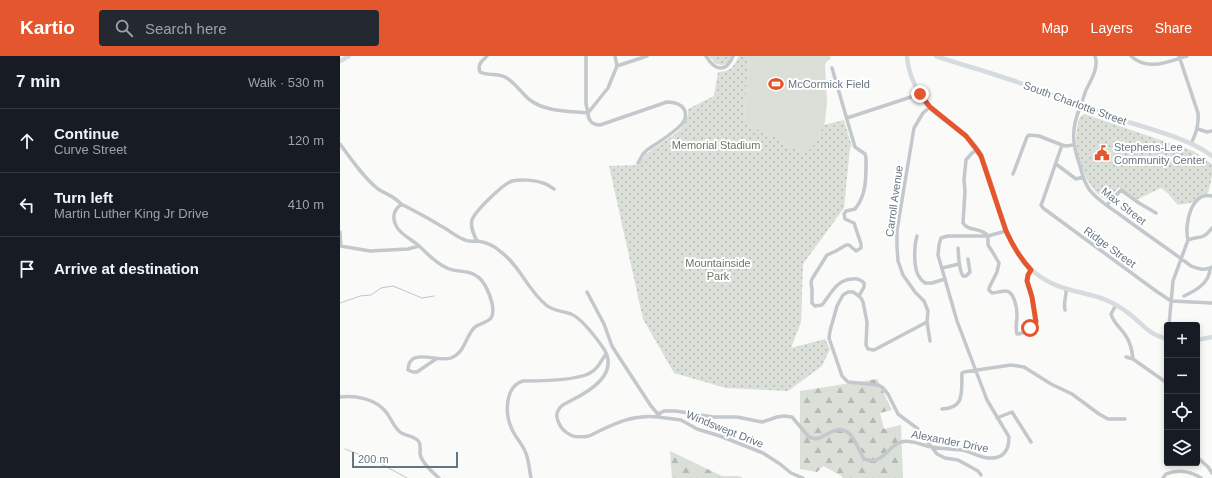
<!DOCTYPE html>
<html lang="en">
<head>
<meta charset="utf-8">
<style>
  :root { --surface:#171b24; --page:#242831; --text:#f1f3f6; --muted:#9ea1a6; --line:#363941; --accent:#e4572e }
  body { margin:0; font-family:Helvetica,sans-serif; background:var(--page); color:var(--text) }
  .controls { position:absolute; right:12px; bottom:12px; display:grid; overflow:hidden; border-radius:4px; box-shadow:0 2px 6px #0003 }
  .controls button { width:36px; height:36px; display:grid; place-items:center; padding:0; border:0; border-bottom:1px solid var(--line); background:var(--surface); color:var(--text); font:20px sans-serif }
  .scale { position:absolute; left:12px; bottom:10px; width:106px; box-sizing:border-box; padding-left:4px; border:2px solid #657683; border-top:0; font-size:11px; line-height:14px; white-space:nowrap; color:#657683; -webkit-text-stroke:3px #fff; paint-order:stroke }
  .stop { position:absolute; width:12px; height:12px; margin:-9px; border:3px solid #e4572e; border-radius:50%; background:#fff }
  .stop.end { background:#e4572e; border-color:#fff; box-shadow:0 1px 4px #0008 }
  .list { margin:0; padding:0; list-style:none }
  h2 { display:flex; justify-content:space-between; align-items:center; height:52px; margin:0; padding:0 16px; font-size:17px }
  h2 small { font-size:13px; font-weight:400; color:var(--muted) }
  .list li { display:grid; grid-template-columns:26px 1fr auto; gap:12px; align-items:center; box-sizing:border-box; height:64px; padding:0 16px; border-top:1px solid var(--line) }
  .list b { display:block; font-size:15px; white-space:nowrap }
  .list p { margin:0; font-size:13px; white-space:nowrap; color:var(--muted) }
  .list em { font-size:13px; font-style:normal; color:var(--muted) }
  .icon { flex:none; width:22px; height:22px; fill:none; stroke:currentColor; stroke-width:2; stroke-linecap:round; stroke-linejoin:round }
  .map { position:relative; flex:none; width:872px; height:422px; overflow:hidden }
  header { display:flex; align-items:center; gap:24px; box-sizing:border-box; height:56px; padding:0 20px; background:var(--accent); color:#fff }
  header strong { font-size:19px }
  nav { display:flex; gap:22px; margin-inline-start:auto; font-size:14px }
  .search { width:280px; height:36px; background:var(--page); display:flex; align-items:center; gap:10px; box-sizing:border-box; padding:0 14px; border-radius:4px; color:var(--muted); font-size:15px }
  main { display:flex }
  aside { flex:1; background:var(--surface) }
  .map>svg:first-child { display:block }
</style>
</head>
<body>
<header>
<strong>Kartio</strong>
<div class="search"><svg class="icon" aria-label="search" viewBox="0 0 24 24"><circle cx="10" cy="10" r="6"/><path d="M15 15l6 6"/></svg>Search here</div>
<nav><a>Map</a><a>Layers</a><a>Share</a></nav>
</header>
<main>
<aside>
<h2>7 min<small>Walk · 530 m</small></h2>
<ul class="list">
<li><svg class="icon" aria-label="ahead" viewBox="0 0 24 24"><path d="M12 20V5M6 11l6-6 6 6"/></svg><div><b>Continue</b><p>Curve Street</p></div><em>120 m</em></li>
<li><svg class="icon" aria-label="left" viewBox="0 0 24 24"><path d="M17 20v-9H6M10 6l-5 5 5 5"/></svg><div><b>Turn left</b><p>Martin Luther King Jr Drive</p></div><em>410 m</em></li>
<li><svg class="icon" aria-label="arrive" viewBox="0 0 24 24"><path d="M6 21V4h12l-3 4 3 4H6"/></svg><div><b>Arrive at destination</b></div></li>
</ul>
</aside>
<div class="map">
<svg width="872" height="422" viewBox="0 0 872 422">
  <defs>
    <pattern id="forest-firs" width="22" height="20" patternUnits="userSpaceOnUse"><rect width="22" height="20" fill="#dadfd7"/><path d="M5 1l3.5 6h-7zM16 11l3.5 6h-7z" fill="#b4b9b4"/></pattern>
    <pattern id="park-dots" width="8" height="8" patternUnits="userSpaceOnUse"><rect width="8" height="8" fill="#dadfd7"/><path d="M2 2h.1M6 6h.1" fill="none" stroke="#b4b9b4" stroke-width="1.8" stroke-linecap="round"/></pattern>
  </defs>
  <rect width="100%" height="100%" fill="#fafaf8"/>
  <path fill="#dadfd7" d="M409 0H490L491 3 487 5 485 8 487 47 485 65 484 69 472 92 467 95 457 94 445 90 438 83 407 69 404 62Z"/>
  <path fill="url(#forest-firs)" d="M537 323 552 354 540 357 544 373 561 369 563 422H502V420L483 410 477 416 460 413V335Z
    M330 395 382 420H398L403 422H332Z"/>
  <path fill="url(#park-dots)" d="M369 0H391L388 7 382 9 376 8Z
    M399 0H409L404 62 407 69 439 83 445 90 457 94 467 95 472 92 484 69 504 64 512 91H510L504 152 463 208 461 266 451 292 485 283 490 293 482 310 448 335 386 332 334 317 303 263 269 110 299 109C302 104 304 99 309 96 323 84 350 75 348 53L374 40 378 16C391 16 394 10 399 0Z
    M744 58 853 95 872 108V121L868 137C862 139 859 140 855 146L838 149C832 143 829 137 821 132L796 144 779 131 768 144C763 143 759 139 755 135 739 116 731 84 740 61Z"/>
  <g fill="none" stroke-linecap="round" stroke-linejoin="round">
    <path stroke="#bbc7cb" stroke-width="1" d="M0 247 20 240 31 239 41 232 53 230 82 242 94 240
      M5 393 34 404 67 422"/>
    <path stroke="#c3c8cc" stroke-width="3.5" d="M147 0C142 5 137 8 140 16 148 20 157 17 165 21 175 26 181 37 190 44 206 56 228 55 248 57L246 48V0
      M275 0 277 10 268 32 248 57C248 64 252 69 260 69L327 46C333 46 340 47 344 53 346 56 346 62 344 65 339 74 316 88 307 94L303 98 298 107
      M366 0C375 15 386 17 393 0
      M755 0C759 12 751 24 746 34 744 40 742 46 740 51 731 74 732 87 740 110 742 118 744 126 749 133 756 143 769 151 779 158 803 176 827 192 851 210 859 213 864 215 872 211
      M791 0C808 16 829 5 847 0
      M839 0 858 57C859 69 856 77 851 88
      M277 10 307 0
      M492 12 515 91 525 98 526 102C526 119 527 139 515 153L506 155 504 158 505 163 514 167 521 188V192L516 195 509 189H506L496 195 487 199 472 223 471 226 472 234V247L475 250 482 249C491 238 496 224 512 223 517 222 520 223 524 227V231L519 240
      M507 62 580 38
      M858 73 867 76 872 75
      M0 88C11 103 23 121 38 133 47 139 53 139 61 148 75 155 88 162 101 170 109 174 116 181 125 184 129 186 132 185 137 185 145 186 155 190 161 196 180 210 187 233 206 249 213 255 223 255 231 258 243 263 257 283 264 293 279 318 250 335 232 344 227 347 222 348 219 353 213 361 221 374 229 378 234 382 243 381 249 380 272 369 291 358 318 361L320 357 324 355H336L373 361H397L422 366 437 361 444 360 452 361 469 381 476 383C483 381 488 377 494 375 512 368 517 392 524 403 547 412 548 380 572 386 579 387 585 390 592 391 602 393 613 393 623 394 634 397 646 405 658 401 667 398 669 390 669 381L647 344 617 265 598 199 599 189 601 182 608 180H648L666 175
      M733 89 726 90 722 89 703 144 701 149 703 152 816 235 831 245 872 247
      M637 94 632 97 626 104 624 124 625 135 623 167C628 176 642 171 648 180V189L655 200 659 207 657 216 649 232V234L652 237C657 237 661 235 665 235 674 234 677 252 677 259 677 265 675 273 677 278 684 278 692 272 696 266L692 241 687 225 688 219 691 214
      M716 108 736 123 743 121
      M673 118 687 81 689 79 699 80 722 89
      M61 148C57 152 53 156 54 163 54 166 57 172 59 174 64 180 72 184 78 189 87 197 95 207 107 212 117 217 129 213 138 221 145 226 150 239 152 247 153 252 154 258 151 262 147 267 140 267 135 271 125 280 126 296 111 302 98 307 69 290 68 314L73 316H77L96 303
      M767 149 781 134 799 147 816 157
      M0 176 1 190
      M577 180C574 190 573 214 580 222 581 224 583 225 585 227H592L605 223
      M848 184C844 169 851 135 872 140
      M848 184C860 179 862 185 872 172
      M137 185C134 179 130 171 132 164 135 155 163 128 172 125 181 123 195 124 203 127 207 128 211 131 214 133
      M0 190 30 195 68 193 79 190
      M618 192C619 201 618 212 623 220H626L630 216 628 203
      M602 212 619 208
      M247 236 264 268 272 290 277 298 311 350 317 357 318 361 341 364 357 373 380 380 423 397 440 408 451 417 463 422
      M844 240C855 235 870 227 870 212
      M776 249 771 258C774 268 781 272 786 280 791 287 792 295 793 303L827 327
      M725 254C723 245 727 240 726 233
      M587 266 534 294 528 293 526 289 527 266 523 246 521 242 516 238 513 236H508L503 239 497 250 490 275 489 282 502 320 508 326 538 329 542 331 548 338 558 358 578 373 597 398 605 402 618 404 638 415 641 419
      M829 269 833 225 848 184
      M590 285 587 266 588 255 584 245 575 236 563 219 558 205 557 191V175L560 156 574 72 583 57 590 51
      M827 286V303
      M786 301 793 303
      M0 341C15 339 36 343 46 356 51 362 53 370 60 376 65 380 76 380 79 386 81 389 80 394 80 398 82 407 92 416 99 422
      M602 353C626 352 621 335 622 317L624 316 671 309 684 311 711 328 732 338 759 358 768 363H785
      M657 362 672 356 691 386
      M857 401 868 411 872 417
      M191 422C189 413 189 403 185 395 181 386 174 380 171 371 165 357 165 330 183 325 199 325 242 325 253 315 259 311 262 303 266 298
      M823 422 826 418C838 413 850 415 861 422"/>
    <path stroke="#d6dbdf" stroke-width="4.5" d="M567 0C568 18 578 39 590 52 605 67 626 75 638 94 644 103 646 114 650 125 663 164 669 205 709 226 727 236 748 236 766 244 775 248 785 254 792 260 805 271 810 279 827 283
      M596 0C619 8 642 14 665 22 704 34 741 50 779 63 808 73 849 82 872 100
      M0 5 9 0
      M857 284 872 281"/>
  </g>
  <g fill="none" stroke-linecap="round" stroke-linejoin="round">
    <path stroke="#e4572e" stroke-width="5" d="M580 38 590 51 626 80 637 94 641 100 666 175C673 190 680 202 691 214L688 219 687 225 692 241 696 266 690 272"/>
  </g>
  <defs>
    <g id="stadium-bare" transform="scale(1.2)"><path d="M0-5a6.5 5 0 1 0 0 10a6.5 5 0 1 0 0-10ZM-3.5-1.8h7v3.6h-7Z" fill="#e4572e" stroke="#fff" stroke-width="2.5" paint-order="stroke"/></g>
    <g id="civic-bare" transform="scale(1.2)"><path d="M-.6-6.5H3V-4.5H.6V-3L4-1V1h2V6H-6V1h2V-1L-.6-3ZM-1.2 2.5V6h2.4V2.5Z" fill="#e4572e" stroke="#fff" stroke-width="2.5" paint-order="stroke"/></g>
  </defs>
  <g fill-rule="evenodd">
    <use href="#stadium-bare" x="436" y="28"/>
    <use href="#civic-bare" x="762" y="97"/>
  </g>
  <g text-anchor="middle" stroke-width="4" stroke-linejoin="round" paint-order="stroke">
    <g font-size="11" fill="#657683" stroke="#fff" text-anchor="start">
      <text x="448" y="32">McCormick Field</text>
      <text x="774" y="95">Stephens-Lee<tspan x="774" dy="13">Community Center</tspan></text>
    </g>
    <g font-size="11" fill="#657683" stroke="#fff">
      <text transform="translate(735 47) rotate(20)" y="4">South Charlotte Street</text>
      <text transform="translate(554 145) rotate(-82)" y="4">Carroll Avenue</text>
      <text transform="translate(784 150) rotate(38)" y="4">Max Street</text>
      <text transform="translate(770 191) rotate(36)" y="4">Ridge Street</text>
      <text transform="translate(385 373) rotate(22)" y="4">Windswept Drive</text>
      <text transform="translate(610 385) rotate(11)" y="4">Alexander Drive</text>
    </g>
    <g font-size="11" fill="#687a64" stroke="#fff">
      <text x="376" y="93">Memorial Stadium</text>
      <text x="378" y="211">Mountainside<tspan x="378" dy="13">Park</tspan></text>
    </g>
  </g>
</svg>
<div class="controls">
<button>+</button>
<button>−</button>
<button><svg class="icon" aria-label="locate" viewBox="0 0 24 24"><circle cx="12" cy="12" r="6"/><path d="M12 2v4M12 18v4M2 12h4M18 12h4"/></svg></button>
<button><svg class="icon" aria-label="layers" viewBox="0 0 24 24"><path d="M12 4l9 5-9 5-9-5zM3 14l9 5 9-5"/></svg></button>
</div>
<div class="scale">200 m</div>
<div class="stop" style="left:690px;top:272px"></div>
<div class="stop end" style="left:580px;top:38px"></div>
</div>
</main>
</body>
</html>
